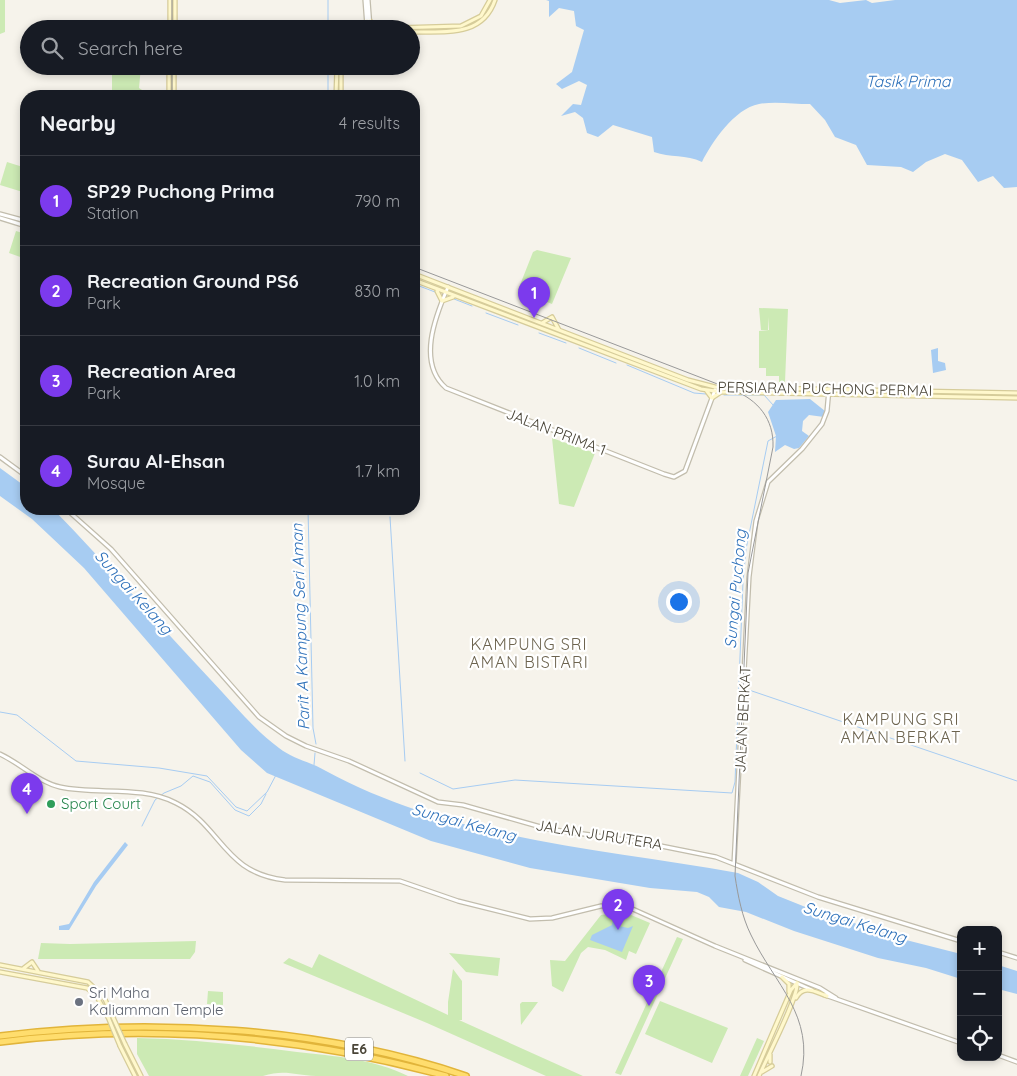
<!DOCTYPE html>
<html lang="en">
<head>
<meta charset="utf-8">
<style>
  :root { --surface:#171b24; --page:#20242c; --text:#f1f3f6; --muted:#9ea1a6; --line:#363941; --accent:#7c3aed }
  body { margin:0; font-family:Quicksand,sans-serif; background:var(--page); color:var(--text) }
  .controls { position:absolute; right:15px; bottom:15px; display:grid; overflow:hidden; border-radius:10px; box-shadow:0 2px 8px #0003 }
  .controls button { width:45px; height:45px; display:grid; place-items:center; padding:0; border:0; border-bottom:1px solid var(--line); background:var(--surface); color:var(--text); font:25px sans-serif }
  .you { position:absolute; left:678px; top:601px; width:18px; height:18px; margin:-12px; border:4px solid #fff; border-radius:50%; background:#1a73e8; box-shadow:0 0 0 8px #1a73e833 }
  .badge { display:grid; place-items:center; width:32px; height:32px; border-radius:50%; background:var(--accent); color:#fff; font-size:16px; font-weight:700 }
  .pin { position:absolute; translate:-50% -41px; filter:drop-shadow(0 1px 2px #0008) }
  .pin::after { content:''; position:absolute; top:26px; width:18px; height:15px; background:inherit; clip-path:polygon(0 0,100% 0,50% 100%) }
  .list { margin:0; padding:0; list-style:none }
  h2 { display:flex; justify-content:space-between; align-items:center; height:65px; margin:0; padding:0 20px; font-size:21px }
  h2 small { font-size:16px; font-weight:400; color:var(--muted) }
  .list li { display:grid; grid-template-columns:32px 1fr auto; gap:15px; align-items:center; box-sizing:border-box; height:90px; padding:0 20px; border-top:1px solid var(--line) }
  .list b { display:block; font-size:19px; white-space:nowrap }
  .list p { margin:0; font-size:16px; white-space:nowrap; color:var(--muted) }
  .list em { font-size:16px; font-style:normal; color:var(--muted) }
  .icon { flex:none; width:28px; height:28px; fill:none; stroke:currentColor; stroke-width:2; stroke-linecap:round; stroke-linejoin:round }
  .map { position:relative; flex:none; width:1017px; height:1076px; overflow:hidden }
  .search { position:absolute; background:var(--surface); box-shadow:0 2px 8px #0003; left:20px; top:20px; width:400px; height:55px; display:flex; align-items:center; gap:12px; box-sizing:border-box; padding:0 18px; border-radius:28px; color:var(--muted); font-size:19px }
  .panel { position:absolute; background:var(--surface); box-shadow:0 2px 8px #0003; left:20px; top:90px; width:400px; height:425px; border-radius:20px }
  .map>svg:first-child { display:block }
</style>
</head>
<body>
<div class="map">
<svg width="1017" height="1076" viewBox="0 0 1017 1076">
  <rect width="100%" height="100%" fill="#f6f3eb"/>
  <path fill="#cceab4" d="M0 0H5V32L0 34Z
    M112 66H141L139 88 142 90H112Z
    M278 66H317V75H278Z
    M7 162 26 168V193L0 185Z
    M16 231 26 234V259L9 253Z
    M537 250 571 258 552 304 518 290 533 252Z
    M759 308 788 309 785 382H779V376H766V368H759V331L769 330V317L768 330H761Z
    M552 438 595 453 574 507 559 504Z
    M624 912 650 923 636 954 629 951 626 960 605 950 588 947 581 953 563 992 552 986 550 960 565 961 601 915Z
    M677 937 683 939 621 1075 615 1073Z
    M196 941 195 952 190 959H38L41 943 70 944Z
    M449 953 500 958 498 976 466 972Z
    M319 954 448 1015V1002L453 969 462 981V1020H459L583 1076H546L427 1023 283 963 289 958 312 968Z
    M208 991 223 992V1005L207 1004Z
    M660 1001 728 1028 712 1063 645 1034Z
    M522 1002H538L521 1025 520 1004Z
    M137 1038C190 1039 244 1045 297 1052 334 1056 374 1059 408 1076 378 1076 346 1076 316 1076 295 1075 284 1069 263 1076H149L137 1054Z
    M757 1038 764 1041 748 1076H740Z"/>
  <path fill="#a7ccf2" d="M546 0H829L840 3 866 0 872 3 895 0H1017V187L1004 188 993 176 978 182 962 160 945 154 926 162 913 172 901 167 867 165 856 145 835 137 825 120 810 104C794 104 774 101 759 104 734 109 712 142 702 162 686 154 670 158 654 152L652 137 613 125 598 137 587 133 583 118 575 112 561 116 573 104 581 105 587 85 579 81 562 89 556 84 572 72 584 30 576 26 574 11 559 8 549 17V1Z
    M938 348V361L945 363 946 370 933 373 931 350Z
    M810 399 825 411 824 417 809 415 803 421 802 431 809 436 799 448 794 449 785 445 775 452 776 436 768 412 776 400Z
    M0 468 26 487V509H53C107 564 157 623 210 679 233 703 252 728 279 748 293 759 311 762 326 771 453 840 599 848 738 873L758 882 778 896 808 908 906 940 961 954V979L926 968 878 958 794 931 746 912 719 907 709 897 697 892 650 888 530 868 431 841 267 773 241 750 84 568 32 519 0 496Z
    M125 842 128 845 96 886 69 930H59V926L69 924 94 882Z
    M613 918 619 926 628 928 633 926 622 952 590 940 592 935 612 925Z
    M998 965 1017 971V994L998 989Z"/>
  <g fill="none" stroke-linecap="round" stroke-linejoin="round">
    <path stroke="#a7ccf2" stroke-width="1" d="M328 0V29
      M328 66V96
      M414 284 435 292
      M454 299 472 306
      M486 313 518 325
      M539 333 566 343
      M579 348 616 363
      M627 365 694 393 706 394
      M724 395H764L774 406
      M308 509 313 728 316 744
      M390 517 405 761
      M746 689 1017 781
      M0 712 17 715 76 761 159 768 207 776 236 807 247 811 267 792 276 775
      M314 765 315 753
      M420 773 453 789 515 780 732 793 735 782 743 582 746 549 768 441 777 436
      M142 826 155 800 164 793 181 786 193 776 210 782 235 810 249 816 261 804 266 794"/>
    <g stroke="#c2bdad" stroke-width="5.5">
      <path id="tertiary" d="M365 0 367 27
        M368 0 370 27
        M0 214 26 221
        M0 218 26 226
        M448 287C435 317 417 363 446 388L664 474 674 477 685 471 715 390
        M0 457 26 476
        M66 509 111 549 259 717 286 736 306 746 349 761 438 802 463 805 548 829 641 842 716 857 818 897 961 941
        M0 754C20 763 38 782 60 787 97 795 142 785 176 803 222 826 223 873 285 880L400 881 458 901 530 919 552 918 601 906H626L715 946 820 988 836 998
        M734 863 749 577 756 521 768 482 802 449 822 424 827 411 829 389
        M998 952 1017 958
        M745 960 812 990
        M825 995 961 1043
        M998 1055 1017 1062"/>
    </g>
    <g stroke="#d6cc9a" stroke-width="5.5">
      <path id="secondary" d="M370 21 377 28
        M360 28 367 21
        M170 29V0
        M175 29V0
        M360 29 461 26 481 16 490 0
        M411 32C444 31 482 38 495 0
        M169 96V66
        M174 96V66
        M336 96 337 66
        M341 96V66
        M414 274 688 380 715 387 1017 393
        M414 280 701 389 722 392 1017 398
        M437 291 442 301 453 297
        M542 323 552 317 559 330
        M706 390 712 398 721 392
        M0 965 88 982 104 997 112 1015
        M24 968 32 962 38 971
        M0 972 87 988 96 995 108 1017
        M782 977 789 984V992
        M796 998C804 984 815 992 827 996
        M125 1044 141 1076
        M120 1046 135 1076
        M770 1054V1062
        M762 1072 772 1066
        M754 1076 791 990 797 983
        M759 1076C766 1059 799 996 797 983"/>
    </g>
    <g stroke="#e1b43a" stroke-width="8">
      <path id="motorway" d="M0 1036C151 1017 321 1027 466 1076
        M0 1042C150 1023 301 1036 446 1076"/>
    </g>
    <use href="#tertiary" stroke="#fff" stroke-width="3"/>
    <use href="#secondary" stroke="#fff8cc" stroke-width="3"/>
    <use href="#motorway" stroke="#ffdd6d" stroke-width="5"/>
    <path stroke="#999" stroke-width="1" d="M172 0V29
      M172 66V96
      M414 267 733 390C758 400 774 419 773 447L748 573 735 876C738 896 742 917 751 935 775 985 815 1015 801 1076"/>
    <g stroke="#d6cc9a" stroke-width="5.5" stroke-linecap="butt">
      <path id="secondary-bridge" d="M112 1015 125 1044
        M108 1017 120 1046"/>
    </g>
    <use href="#secondary-bridge" stroke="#fff8cc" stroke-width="3"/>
  </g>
  <circle fill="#2e9e5b" stroke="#fff" stroke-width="2" cx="51" cy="804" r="5"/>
  <circle fill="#6b7280" stroke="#fff" stroke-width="2" cx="79" cy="1002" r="5"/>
  <g text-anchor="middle" stroke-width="4.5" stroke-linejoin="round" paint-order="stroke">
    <rect fill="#fff" stroke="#807d74" stroke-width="1" x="345" y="1037.5" width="28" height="23" rx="4"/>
    <g font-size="14" font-weight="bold" fill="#4a4538">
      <text x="359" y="1054">E6</text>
    </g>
    <g font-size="15" fill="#4a4538" stroke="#fff">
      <text transform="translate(825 389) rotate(1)" y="5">PERSIARAN PUCHONG PERMAI</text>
      <text transform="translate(556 432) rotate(21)" y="5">JALAN PRIMA 1</text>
      <text transform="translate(743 719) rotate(-87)" y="5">JALAN BERKAT</text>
      <text transform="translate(599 835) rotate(9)" y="5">JALAN JURUTERA</text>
    </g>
    <g font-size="15" fill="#27864d" stroke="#fff" text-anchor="start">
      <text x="61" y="809">Sport Court</text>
    </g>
    <g font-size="15" fill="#5b616d" stroke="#fff" text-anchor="start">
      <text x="89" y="998">Sri Maha<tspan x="89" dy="17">Kaliamman Temple</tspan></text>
    </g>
    <g font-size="16" font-style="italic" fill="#2e71ba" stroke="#fff">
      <text x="908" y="87">Tasik Prima</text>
      <text transform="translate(735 589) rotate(-85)" y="6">Sungai Puchong</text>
      <text transform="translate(134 592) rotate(48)" y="6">Sungai Kelang</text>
      <text transform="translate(300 627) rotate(-92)" y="6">Parit A Kampung Seri Aman</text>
      <text transform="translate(464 822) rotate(15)" y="6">Sungai Kelang</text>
      <text transform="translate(855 922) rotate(17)" y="6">Sungai Kelang</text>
    </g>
    <g font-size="16" letter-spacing="1" fill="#6d644f" stroke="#fff">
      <text x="529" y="650">KAMPUNG SRI<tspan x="529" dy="18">AMAN BISTARI</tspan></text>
      <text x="901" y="725">KAMPUNG SRI<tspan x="901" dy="18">AMAN BERKAT</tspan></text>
    </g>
  </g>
</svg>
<div class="controls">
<button>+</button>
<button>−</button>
<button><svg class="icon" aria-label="locate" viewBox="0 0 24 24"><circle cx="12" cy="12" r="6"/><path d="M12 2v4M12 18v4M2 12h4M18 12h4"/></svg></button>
</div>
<div class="you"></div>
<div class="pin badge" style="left:534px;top:318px">1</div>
<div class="pin badge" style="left:618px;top:930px">2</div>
<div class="pin badge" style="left:649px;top:1006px">3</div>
<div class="pin badge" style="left:27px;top:814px">4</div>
<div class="search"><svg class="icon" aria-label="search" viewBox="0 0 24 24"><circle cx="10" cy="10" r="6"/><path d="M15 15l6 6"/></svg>Search here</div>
<section class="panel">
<h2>Nearby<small>4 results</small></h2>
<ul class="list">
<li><span class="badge">1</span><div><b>SP29 Puchong Prima</b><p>Station</p></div><em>790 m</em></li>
<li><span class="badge">2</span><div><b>Recreation Ground PS6</b><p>Park</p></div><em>830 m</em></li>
<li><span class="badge">3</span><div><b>Recreation Area</b><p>Park</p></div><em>1.0 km</em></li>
<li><span class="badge">4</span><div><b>Surau Al-Ehsan</b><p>Mosque</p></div><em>1.7 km</em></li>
</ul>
</section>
</div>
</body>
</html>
